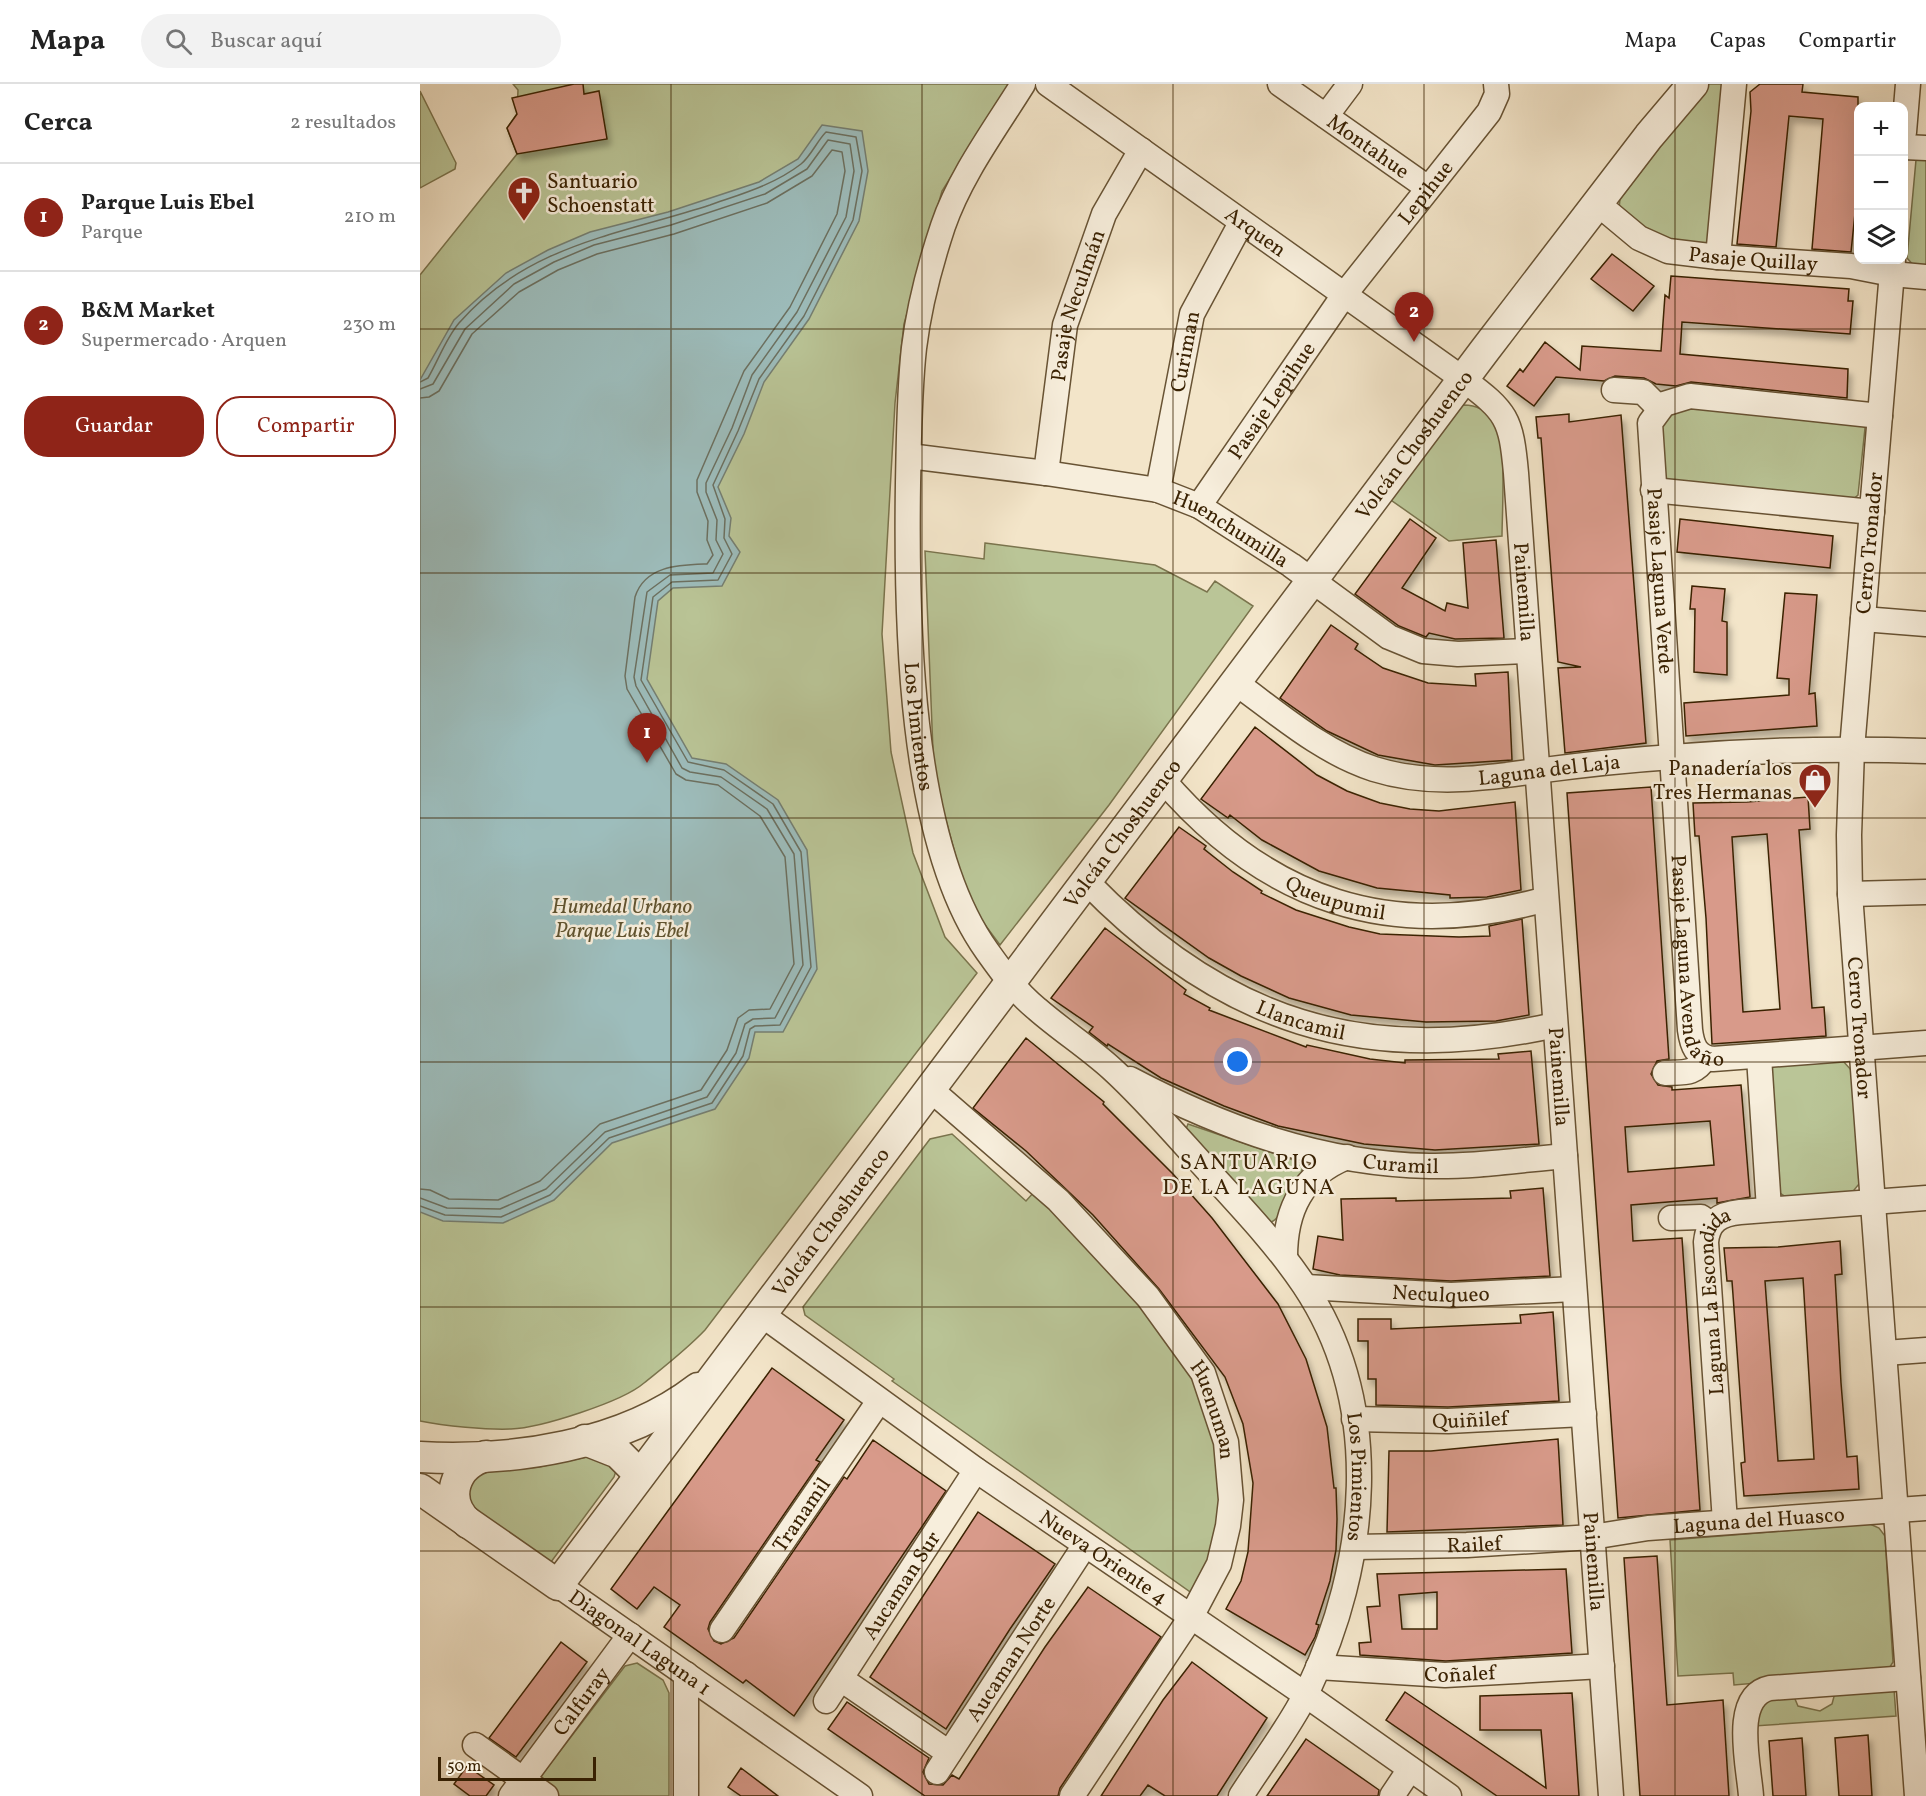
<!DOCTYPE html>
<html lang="es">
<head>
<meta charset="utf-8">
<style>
  :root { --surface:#fff; --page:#f2f2f2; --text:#222; --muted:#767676; --line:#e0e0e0; --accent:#8f2418 }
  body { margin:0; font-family:Vollkorn,serif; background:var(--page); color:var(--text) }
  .controls { position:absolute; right:18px; top:18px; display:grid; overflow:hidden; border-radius:12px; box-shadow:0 6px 24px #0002 }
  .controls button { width:54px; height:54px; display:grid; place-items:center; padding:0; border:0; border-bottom:2px solid var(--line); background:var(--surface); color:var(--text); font:30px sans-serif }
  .scale { position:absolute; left:18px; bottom:15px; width:158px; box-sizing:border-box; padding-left:6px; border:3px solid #3a2203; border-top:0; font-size:16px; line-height:21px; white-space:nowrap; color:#3a2203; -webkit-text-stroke:4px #f7eedc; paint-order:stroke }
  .you { position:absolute; left:818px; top:978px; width:21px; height:21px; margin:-15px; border:4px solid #fff; border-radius:50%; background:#1a73e8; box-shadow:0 0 0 9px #1a73e833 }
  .badge { display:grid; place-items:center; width:39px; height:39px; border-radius:50%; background:var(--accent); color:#fff; font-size:20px; font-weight:700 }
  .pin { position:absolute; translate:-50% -50px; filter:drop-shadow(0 2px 3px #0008) }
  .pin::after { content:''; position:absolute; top:32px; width:21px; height:18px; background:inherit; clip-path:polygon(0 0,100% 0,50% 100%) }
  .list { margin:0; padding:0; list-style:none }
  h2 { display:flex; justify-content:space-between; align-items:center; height:78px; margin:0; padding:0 24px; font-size:26px }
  h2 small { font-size:20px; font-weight:400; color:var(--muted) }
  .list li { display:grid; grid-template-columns:39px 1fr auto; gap:18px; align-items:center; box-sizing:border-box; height:108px; padding:0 24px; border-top:2px solid var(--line) }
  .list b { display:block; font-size:22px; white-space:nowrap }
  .list p { margin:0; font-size:20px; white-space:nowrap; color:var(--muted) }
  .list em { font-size:20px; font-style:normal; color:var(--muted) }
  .actions { display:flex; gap:12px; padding:18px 24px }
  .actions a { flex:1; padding:14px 0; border:2px solid var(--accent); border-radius:24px; text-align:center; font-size:21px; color:var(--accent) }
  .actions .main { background:var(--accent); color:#fff }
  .icon { flex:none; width:33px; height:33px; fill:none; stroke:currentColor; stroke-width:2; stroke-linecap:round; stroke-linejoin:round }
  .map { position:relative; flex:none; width:1506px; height:1712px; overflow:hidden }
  header { display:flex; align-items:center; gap:36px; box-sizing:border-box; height:84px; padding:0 30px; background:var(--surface); border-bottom:2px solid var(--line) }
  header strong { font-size:28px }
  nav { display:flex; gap:33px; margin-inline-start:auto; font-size:21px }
  .search { width:420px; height:54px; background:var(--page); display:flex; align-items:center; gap:15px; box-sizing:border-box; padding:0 21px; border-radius:33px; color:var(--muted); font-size:22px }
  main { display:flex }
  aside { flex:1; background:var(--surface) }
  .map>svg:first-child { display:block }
</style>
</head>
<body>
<header>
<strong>Mapa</strong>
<div class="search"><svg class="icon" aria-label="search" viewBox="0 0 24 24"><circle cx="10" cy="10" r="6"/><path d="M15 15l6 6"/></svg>Buscar aquí</div>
<nav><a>Mapa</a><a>Capas</a><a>Compartir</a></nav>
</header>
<main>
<aside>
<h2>Cerca<small>2 resultados</small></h2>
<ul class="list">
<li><span class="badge">1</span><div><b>Parque Luis Ebel</b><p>Parque</p></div><em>210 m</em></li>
<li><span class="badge">2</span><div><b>B&amp;M Market</b><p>Supermercado · Arquen</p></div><em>230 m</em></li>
</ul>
<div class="actions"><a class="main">Guardar</a><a>Compartir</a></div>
</aside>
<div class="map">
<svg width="1506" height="1712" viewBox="0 0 1506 1712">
  <defs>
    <filter id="shadow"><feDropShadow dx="3.5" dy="6" stdDeviation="3" flood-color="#0004"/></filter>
  </defs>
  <rect width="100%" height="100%" fill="#f3e5c9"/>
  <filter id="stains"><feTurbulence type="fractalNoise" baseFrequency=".00333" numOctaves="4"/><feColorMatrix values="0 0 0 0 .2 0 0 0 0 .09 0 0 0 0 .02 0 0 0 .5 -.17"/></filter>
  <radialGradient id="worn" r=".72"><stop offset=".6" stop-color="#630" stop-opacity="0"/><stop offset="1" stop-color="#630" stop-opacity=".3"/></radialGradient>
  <path fill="#bac597" stroke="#7a744d" stroke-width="1.5" d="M93 0H590L522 107 484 240 475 319 462 550 471 668 493 769 525 853 557 889 285 1246C266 1266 245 1282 224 1299 202 1318 120 1344 91 1345 67 1346 24 1342 0 1337V191L97 70 87 44 97 30 98 6Z
    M1288 0H1304L1289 156 1287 160 1229 153 1199 125 1200 115Z
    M0 7 36 79 35 85 0 104Z
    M1506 68V184L1495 183 1487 174 1496 76Z
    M1044 321C1057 321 1067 327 1075 337 1087 353 1082 430 1082 452L1029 457 968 414 1038 323Z
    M1251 322 1437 334 1445 344 1438 411 1432 416 1241 398 1242 330Z
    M565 459 735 481 787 508 795 497 833 522 689 721 580 861 557 830 540 788 514 692 505 467 564 475Z
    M1423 977 1432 987 1439 1100 1430 1111 1369 1115 1360 1109 1351 984 1355 981Z
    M768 1040 882 1079C886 1090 862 1135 851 1138L844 1136 766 1045Z
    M532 1050 606 1117 614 1108 672 1165 767 1277 797 1351 802 1434 776 1512 472 1297 474 1295 385 1231 383 1223 510 1055Z
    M181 1370 196 1387 194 1393 131 1478 54 1425 45 1415 48 1395 66 1388 119 1383Z
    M1450 1440 1459 1444 1465 1452 1473 1578 1467 1588 1314 1601 1313 1589 1258 1592 1250 1456Z
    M217 1579 243 1596 249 1609V1712H139L118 1696 205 1582Z
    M1416 1605H1474L1476 1632 1334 1642 1338 1615 1372 1608 1378 1622 1400 1627 1412 1620Z"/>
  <path fill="#9dbdbc" stroke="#757f72" stroke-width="1.5" d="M402 41 442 47 448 87 439 137 389 235 344 298 324 350 298 403 311 434 309 452 320 468 302 502 253 504 238 517 227 595 272 674 306 680 358 716 387 766 397 885 363 948H335L329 974 295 1025 192 1059 134 1116 83 1139 23 1137 0 1128V296L34 236 86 189 128 166 170 148 248 128 339 98 378 75Z"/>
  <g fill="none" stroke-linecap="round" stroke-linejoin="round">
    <path stroke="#6c7060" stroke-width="1.5" d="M0 298 8 294C18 277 26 254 39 239 107 161 198 151 290 121 321 110 354 101 381 80 391 72 397 57 406 48L436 53 442 87 433 136 384 232 339 295 318 347 293 401 305 435 304 454 312 470 298 496 252 498 233 513 221 596 268 678 304 686 353 720 381 768 391 883 360 941 335 942 330 945 323 972 292 1019 189 1054 130 1111 81 1133 25 1131 0 1122
      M0 305 13 300 45 245 94 200 134 178 174 161 251 141 345 110 387 85 408 56 430 60 434 87 426 133 377 228 332 291 312 344 286 399V408L297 436 296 456 303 470 293 489 250 491 227 508 214 593 216 602 262 684 270 688 301 693 347 725 374 770 383 881 355 934 333 935 325 940 316 969 287 1013 185 1048 126 1105 80 1125 27 1124 0 1114
      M0 314 9 313 19 307 52 250 99 208 138 186 177 170 254 150 347 119 392 92 412 66 422 68 425 87 417 130 370 223 324 287 277 396V408L288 437 287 456 293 471 287 480C260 481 225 481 215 513L205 592 207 605 256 690 266 696 298 701 340 732 365 773 374 880 350 925 329 926 318 934 307 966 281 1006 180 1040 120 1097 78 1116 29 1115 10 1106 0 1105"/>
  </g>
  <path fill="#d89a8a" stroke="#3a2203" stroke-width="1.5" fill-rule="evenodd" filter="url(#shadow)" d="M154 0H163L164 10 179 7 187 55 97 70 87 44 97 30 92 14Z
    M1340 0H1383L1382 8 1438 13V100L1431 168 1392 165 1403 35 1369 32 1356 163 1317 160 1331 27 1330 8Z
    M1192 170 1234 202 1213 227 1171 195Z
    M1251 192 1429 205 1428 217H1433L1430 250 1262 238 1260 270 1428 285 1427 314 1271 298 1256 302 1236 300 1224 294 1195 292 1184 297 1136 293 1114 322 1087 302 1100 285 1103 288 1125 258 1160 286 1162 262 1241 267 1245 211 1249 214Z
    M1149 330V338L1201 331 1226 659 1145 669 1138 584 1161 583 1138 578 1121 354H1118L1116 333Z
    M990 435 1016 454 982 504 1025 527 1027 519 1048 524 1043 459 1076 456 1084 554 1035 555 1009 549 1006 553 979 542 935 510Z
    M1260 435 1413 452 1410 484 1257 468Z
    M1272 502 1305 505 1302 537 1307 538V591L1274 588 1275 525H1270Z
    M1365 509 1397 511 1389 610 1395 609 1397 642 1266 652 1264 619 1369 611V595L1357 594Z
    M911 541 938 560 935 565 963 584 1008 599 1056 602 1055 590 1088 588 1092 676 1015 681 958 671 907 647 860 614Z
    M835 643 897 691 927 707 960 719 990 725 1019 727 1095 718 1101 806 1067 813 1030 814V811L957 804 899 787 842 756 810 731 808 734 781 715Z
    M1231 703 1249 975 1237 977 1231 990 1238 1001 1252 1003V1006L1321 1001 1330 1113 1297 1119V1114L1211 1121 1213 1157 1262 1154 1280 1426 1198 1434 1147 709ZM1290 1037 1294 1081 1208 1088 1205 1043Z
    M1388 713 1390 745 1379 746 1392 924 1404 923 1406 952 1292 960 1286 834 1279 752H1275L1273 719 1327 718ZM1347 750 1360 925 1323 928 1312 753Z
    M759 743 786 762 784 765 813 788 842 807 841 809 876 826 929 843 960 850 1039 853 1070 852 1069 842 1102 835 1109 931 1076 937 1006 938 931 931 869 914 821 892 789 874 705 814Z
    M685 844 766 906 764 910 790 924 789 926 886 963 887 961 950 975 985 979V976L1079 975 1078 970 1111 967 1119 1060 1015 1066 944 1060 858 1042 804 1022 741 994 688 960 687 962 669 948 673 943 631 914Z
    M606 954 684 1018 683 1020 753 1090 792 1134 858 1220 886 1275 907 1343 914 1404H916L917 1435 916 1466 910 1497 896 1540 899 1541 895 1553 885 1571 806 1525 821 1497 828 1468 833 1399 823 1340 805 1293 739 1205 673 1131 606 1067 553 1024Z
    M1123 1104 1130 1192 1031 1197 920 1191 893 1185 898 1152 923 1156 921 1115 976 1114V1117L1091 1114 1090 1107Z
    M1420 1157 1422 1190 1415 1191 1421 1299 1427 1373 1437 1372 1439 1405 1324 1412 1321 1379 1325 1378 1312 1197H1307L1304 1164 1358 1163ZM1383 1194 1394 1375 1358 1377 1345 1197Z
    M1133 1228 1139 1317 1028 1323 956 1321V1295H948V1257H938V1235H971V1245L1101 1239 1100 1231Z
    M352 1284 424 1336 396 1376 400 1378 290 1538 288 1545 294 1557 301 1560 314 1554 424 1393 427 1395 453 1356 526 1407 374 1632 326 1596 323 1599 244 1543 260 1521 234 1503 217 1525 191 1505Z
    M1138 1355 1143 1441 967 1448 969 1367H1011Z
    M558 1428 635 1480 590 1545 526 1645 450 1593Z
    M1237 1472 1247 1621 1303 1616 1309 1712H1220L1204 1474Z
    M1146 1485 1152 1569 1026 1577 940 1571 939 1559 951 1558 947 1523 960 1522 957 1490ZM1017 1508V1545H982L979 1511Z
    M668 1503 741 1553 640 1704 638 1712H505L408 1645 427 1618 509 1674 503 1688 509 1700 523 1701 532 1691 539 1695 625 1563Z
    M141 1558 167 1578 96 1673 69 1654Z
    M772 1578 847 1634 797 1712H745L728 1701 720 1712H681L743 1616Z
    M985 1608 1126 1704 1121 1646H1060V1612L1152 1609 1159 1712H1077L966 1636Z
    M1448 1651 1452 1712H1419L1415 1654Z
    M1382 1654 1386 1712H1353L1349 1657Z
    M886 1655 959 1706 958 1712H847Z
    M47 1682 74 1701 66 1712H50L34 1700Z
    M321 1684 358 1712H321L308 1703Z"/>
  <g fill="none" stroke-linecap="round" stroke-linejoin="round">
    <g stroke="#685334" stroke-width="27">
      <g id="minor">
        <path id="s1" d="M603 0C575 45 540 92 523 142 510 181 499 223 494 264 489 309 489 354 488 399 486 531 488 757 567 867 582 888 597 909 617 925 641 946 669 964 692 985 727 1017 759 1055 791 1090 824 1126 857 1161 884 1201 965 1322 948 1481 888 1606 870 1643 843 1677 821 1712"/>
        <path id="s2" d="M628 0 1043 295C1087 328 1091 334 1096 389L1191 1712"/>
        <path id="s3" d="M860 0 1008 104"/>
        <path d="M906 32 930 0"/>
        <path d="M1484 48 1488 0"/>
        <path d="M1484 63 1506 64"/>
        <path id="s4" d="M1177 119 1219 154 1248 167 1298 173 1431 182 1472 190 1506 193"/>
        <path d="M1298 173 1314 0"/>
        <path id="s5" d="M1473 176 1432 665 1429 751 1430 810 1497 1712"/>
        <path d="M1194 306 1223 308 1239 324"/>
        <path id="s6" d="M1460 332 1270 312 1244 320 1230 339 1270 946C1272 961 1276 973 1293 975L1506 959"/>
        <path id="s7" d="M489 372 626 389 738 406 779 422 871 481 969 553 1003 567 1038 570 1108 567"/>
        <path id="s8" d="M626 389 645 241 684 130 721 66"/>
        <path id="s9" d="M738 406 772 230 821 139"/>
        <path d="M1233 406 1452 428"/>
        <path id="s10" d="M779 422 924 211 1069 28 1077 10 1076 0"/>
        <path d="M1443 535 1506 540"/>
        <path id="s11" d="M816 599C860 631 902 668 954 685 1008 702 1061 695 1116 687 1161 681 1207 676 1252 673 1337 666 1421 664 1506 667"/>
        <path id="s12" d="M743 696C847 817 972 859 1126 815"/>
        <path id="s13" d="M667 798C802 937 945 984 1135 941"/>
        <path d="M1430 810 1506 808"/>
        <path d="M1339 973 1349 1125"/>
        <path d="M1245 989C1263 988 1275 991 1285 974"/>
        <path id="s14" d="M710 995C803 1044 902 1080 1009 1082 1054 1083 1100 1076 1145 1072"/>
        <path id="s15" d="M510 1005 638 1116 728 1213 783 1289 806 1358 811 1416 808 1442 799 1480 771 1533 652 1712"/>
        <path d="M1251 1134 1281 1133 1291 1140"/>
        <path d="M865 1173C865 1126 882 1091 927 1073"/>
        <path id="s16" d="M886 1203 1031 1211 1154 1205"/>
        <path id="s17" d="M341 1230 556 1386 886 1611 1029 1712"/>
        <path d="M1465 1269 1506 1266"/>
        <path id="s18" d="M934 1335 1028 1337 1164 1330"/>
        <path id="s19" d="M1305 1438 1286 1158C1288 1137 1300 1130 1320 1128L1506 1114"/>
        <path id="s20" d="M934 1463 1047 1461 1172 1453 1228 1444 1506 1424"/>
        <path id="s21" d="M138 1501 440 1712"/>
        <path id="s22" d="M302 1546 459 1317"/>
        <path id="s23" d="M898 1583 1025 1591 1182 1582"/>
        <path d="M421 1595 529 1669"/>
        <path id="s24" d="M406 1617 556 1386"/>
        <path d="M55 1661 126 1712"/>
        <path id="s25" d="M517 1688 665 1461"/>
        <path id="s26" d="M91 1712 210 1551"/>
        <path d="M266 1712V1590"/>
        <path d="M972 1712 990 1685"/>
        <path d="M1331 1712C1329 1682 1311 1612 1350 1604L1488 1594"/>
      </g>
    </g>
    <g stroke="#685334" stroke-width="33">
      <g id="tertiary">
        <path d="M165 1356 198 1369 220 1391"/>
        <path d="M0 1373C92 1378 203 1362 278 1304"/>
        <path id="s27" d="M0 1405 138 1501 1065 266 1229 52 1273 0"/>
        <path d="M48 1439C23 1416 34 1381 66 1372"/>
      </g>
    </g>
    <use href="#minor" stroke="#f7eedc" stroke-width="24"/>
    <use href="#tertiary" stroke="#f7eedc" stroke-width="30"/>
  </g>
  <path fill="none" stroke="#3a2203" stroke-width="1.5" stroke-opacity="0.55" d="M251 0V1712M502 0V1712M753 0V1712M1004 0V1712M1255 0V1712M0 245H1506M0 489H1506M0 734H1506M0 978H1506M0 1223H1506M0 1467H1506"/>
  <defs>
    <g id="church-pin" transform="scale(1.725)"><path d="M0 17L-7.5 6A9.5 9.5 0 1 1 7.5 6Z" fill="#8f2418" stroke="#f7eedc"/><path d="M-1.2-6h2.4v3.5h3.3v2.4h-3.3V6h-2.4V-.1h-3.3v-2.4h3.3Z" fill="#fff"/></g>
    <g id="shop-pin" transform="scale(1.725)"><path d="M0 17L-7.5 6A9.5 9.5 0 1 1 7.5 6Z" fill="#8f2418" stroke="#f7eedc"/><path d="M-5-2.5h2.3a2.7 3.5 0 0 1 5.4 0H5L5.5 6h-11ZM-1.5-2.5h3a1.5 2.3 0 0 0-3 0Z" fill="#fff"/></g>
  </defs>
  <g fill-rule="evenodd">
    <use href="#church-pin" x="104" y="109"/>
    <use href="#shop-pin" x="1395" y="696"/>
  </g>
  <g text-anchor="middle" stroke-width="5" stroke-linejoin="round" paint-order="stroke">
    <g font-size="21" fill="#3a2203" stroke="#f7eedc">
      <text dy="7" stroke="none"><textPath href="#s3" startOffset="108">Montahue</textPath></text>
      <text dy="7" stroke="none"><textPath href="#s10" startOffset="387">Lepihue</textPath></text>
      <text dy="7" stroke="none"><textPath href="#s2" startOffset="255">Arquen</textPath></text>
      <text dy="7" stroke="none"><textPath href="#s4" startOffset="172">Pasaje Quillay</textPath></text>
      <text dy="7" stroke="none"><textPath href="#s8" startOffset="171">Pasaje Neculmán</textPath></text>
      <text dy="7" stroke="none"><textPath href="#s9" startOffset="141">Curiman</textPath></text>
      <text dy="7" stroke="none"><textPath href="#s10" startOffset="128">Pasaje Lepihue</textPath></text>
      <text dy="7" stroke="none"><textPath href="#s27" startOffset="1594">Volcán Choshuenco</textPath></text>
      <text dy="7" stroke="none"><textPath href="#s7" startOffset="334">Huenchumilla</textPath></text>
      <text transform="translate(1449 459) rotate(-85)" y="7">Cerro Tronador</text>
      <text dy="7" stroke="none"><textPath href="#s6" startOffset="400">Pasaje Laguna Verde</textPath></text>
      <text dy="7" stroke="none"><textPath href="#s2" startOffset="742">Painemilla</textPath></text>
      <text dy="7" stroke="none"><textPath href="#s1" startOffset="668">Los Pimientos</textPath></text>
      <text dy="7" stroke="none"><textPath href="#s11" startOffset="340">Laguna del Laja</textPath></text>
      <text dy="7" stroke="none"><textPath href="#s27" startOffset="1108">Volcán Choshuenco</textPath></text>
      <text dy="7" stroke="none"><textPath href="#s12" startOffset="213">Queupumil</textPath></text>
      <text dy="7" stroke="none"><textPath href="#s6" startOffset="788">Pasaje Laguna Avendaño</textPath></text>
      <text dy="7" stroke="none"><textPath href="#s13" startOffset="258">Llancamil</textPath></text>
      <text dy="7" stroke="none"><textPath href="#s5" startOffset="770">Cerro Tronador</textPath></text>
      <text dy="7" stroke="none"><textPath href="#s2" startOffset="1228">Painemilla</textPath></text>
      <text dy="7" stroke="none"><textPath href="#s14" startOffset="286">Curamil</textPath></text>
      <text dy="7" stroke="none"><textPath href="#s27" startOffset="622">Volcán Choshuenco</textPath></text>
      <text dy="7" stroke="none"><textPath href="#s16" startOffset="135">Neculqueo</textPath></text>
      <text dy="7" stroke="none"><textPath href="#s19" startOffset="224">Laguna La Escondida</textPath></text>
      <text dy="7" stroke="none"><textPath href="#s15" startOffset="434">Huenuman</textPath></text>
      <text dy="7" stroke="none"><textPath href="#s18" startOffset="116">Quiñilef</textPath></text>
      <text dy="7" stroke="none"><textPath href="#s1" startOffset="1570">Los Pimientos</textPath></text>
      <text dy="7" stroke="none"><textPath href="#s22" startOffset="140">Tranamil</textPath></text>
      <text dy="7" stroke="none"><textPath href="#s20" startOffset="406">Laguna del Huasco</textPath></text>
      <text dy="7" stroke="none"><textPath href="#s20" startOffset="120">Railef</textPath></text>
      <text dy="7" stroke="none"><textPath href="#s17" startOffset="420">Nueva Oriente 4</textPath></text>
      <text dy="7" stroke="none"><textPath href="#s2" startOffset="1714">Painemilla</textPath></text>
      <text dy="7" stroke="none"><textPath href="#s24" startOffset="138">Aucaman Sur</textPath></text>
      <text dy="7" stroke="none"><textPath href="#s21" startOffset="100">Diagonal Laguna 1</textPath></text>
      <text dy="7" stroke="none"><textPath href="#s25" startOffset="135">Aucaman Norte</textPath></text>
      <text dy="7" stroke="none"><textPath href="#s23" startOffset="142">Coñalef</textPath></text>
      <text dy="7" stroke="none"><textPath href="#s26" startOffset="118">Calfuray</textPath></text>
    </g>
    <g font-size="21" fill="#3a2203" stroke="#f7eedc" text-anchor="start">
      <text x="127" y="104">Santuario<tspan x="127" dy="24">Schoenstatt</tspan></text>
      <text x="1372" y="691" text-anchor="end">Panadería los<tspan x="1372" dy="24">Tres Hermanas</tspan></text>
    </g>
    <g font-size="21" font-style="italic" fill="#60532f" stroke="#f7eedc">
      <text x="202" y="829">Humedal Urbano<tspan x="202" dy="24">Parque Luis Ebel</tspan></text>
    </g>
    <g font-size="22" letter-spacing="1.5" fill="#3a2203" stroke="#f7eedc">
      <text x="829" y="1085">SANTUARIO<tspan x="829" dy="25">DE LA LAGUNA</tspan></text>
    </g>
  </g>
  <rect width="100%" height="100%" filter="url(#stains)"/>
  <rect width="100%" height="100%" fill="url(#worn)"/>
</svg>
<div class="controls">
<button>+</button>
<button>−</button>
<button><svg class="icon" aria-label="layers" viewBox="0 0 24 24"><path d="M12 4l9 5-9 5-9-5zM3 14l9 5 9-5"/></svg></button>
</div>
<div class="scale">50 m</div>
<div class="you"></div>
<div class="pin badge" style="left:227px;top:679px">1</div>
<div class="pin badge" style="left:994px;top:258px">2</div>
</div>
</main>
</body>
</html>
